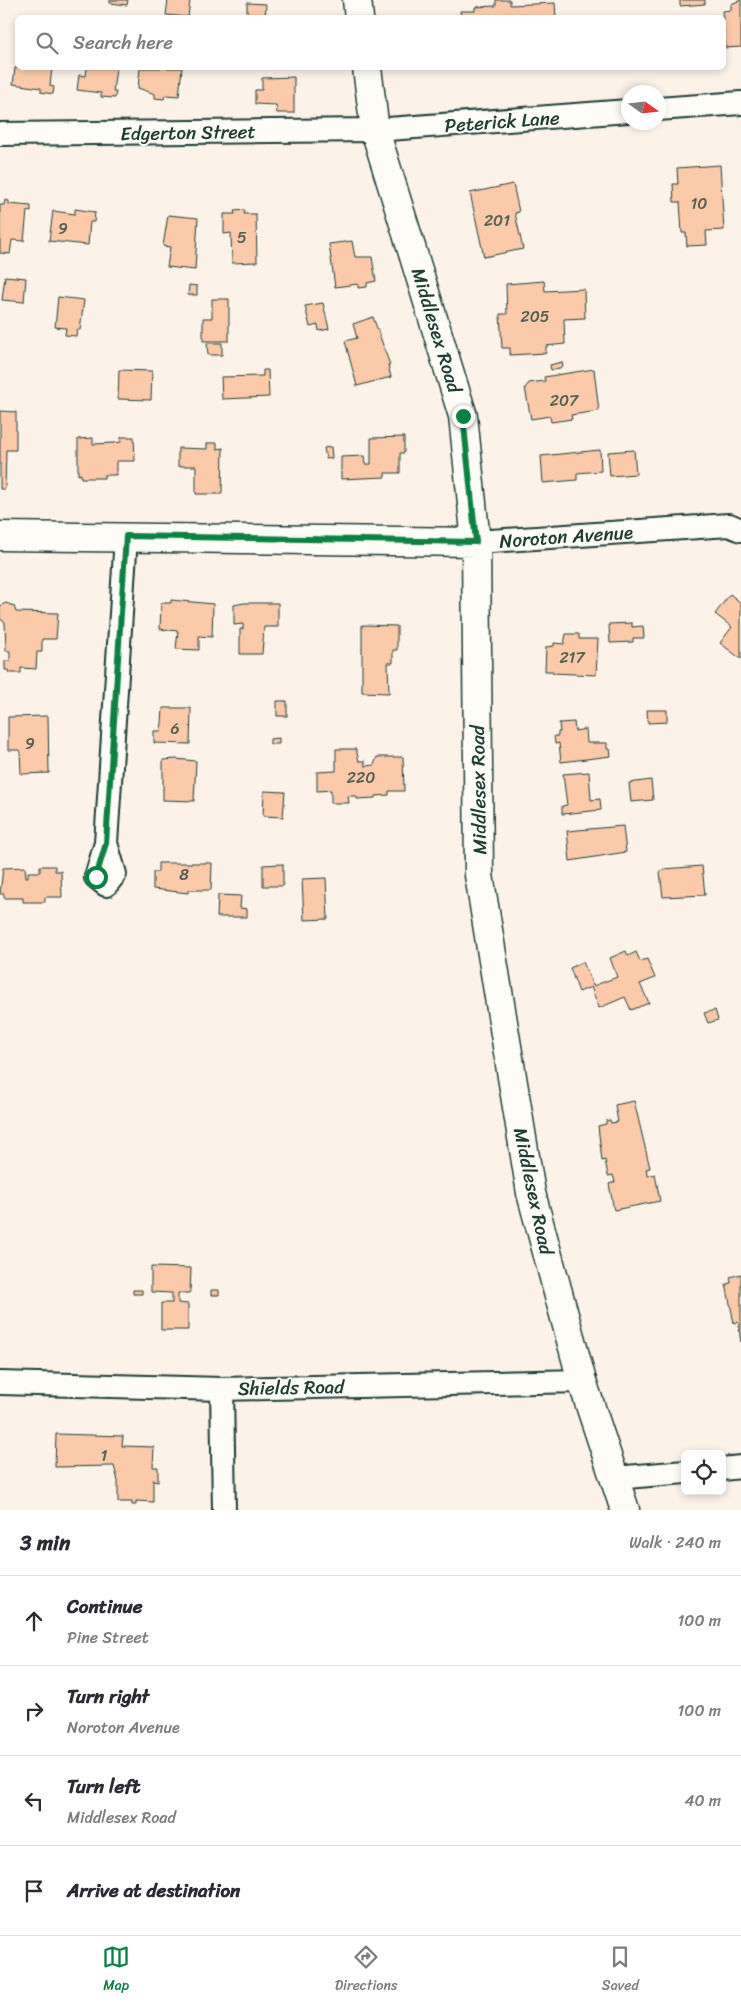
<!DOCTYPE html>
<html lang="en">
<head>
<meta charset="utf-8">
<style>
  :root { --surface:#fff; --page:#f2f2f3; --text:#2b2b33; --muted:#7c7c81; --line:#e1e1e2; --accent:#0b8043 }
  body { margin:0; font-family:Sriracha,sans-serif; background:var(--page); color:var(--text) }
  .controls { position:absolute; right:15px; bottom:15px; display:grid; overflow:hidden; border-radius:8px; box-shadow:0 2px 8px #0003 }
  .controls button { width:45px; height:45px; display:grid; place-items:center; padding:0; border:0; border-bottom:1px solid var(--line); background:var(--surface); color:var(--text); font:25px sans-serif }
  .compass { position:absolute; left:621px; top:85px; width:45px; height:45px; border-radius:50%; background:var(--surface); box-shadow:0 2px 8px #0003; rotate:104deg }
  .stop { position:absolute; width:15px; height:15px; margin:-11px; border:4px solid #0b8043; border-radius:50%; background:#fff }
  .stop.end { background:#0b8043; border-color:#fff; box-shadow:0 1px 5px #0008 }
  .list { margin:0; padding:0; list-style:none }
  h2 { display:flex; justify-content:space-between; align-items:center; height:65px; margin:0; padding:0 20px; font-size:21px }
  h2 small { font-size:16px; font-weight:400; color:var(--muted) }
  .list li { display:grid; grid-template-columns:32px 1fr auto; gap:15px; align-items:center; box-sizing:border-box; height:90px; padding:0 20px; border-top:1px solid var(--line) }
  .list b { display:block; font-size:19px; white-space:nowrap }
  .list p { margin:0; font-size:16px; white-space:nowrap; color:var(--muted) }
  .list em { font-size:16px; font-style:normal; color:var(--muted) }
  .icon { flex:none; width:28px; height:28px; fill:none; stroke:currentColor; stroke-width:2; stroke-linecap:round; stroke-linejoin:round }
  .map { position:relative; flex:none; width:741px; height:1510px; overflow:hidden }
  .search { position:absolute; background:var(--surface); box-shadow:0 2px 8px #0003; left:15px; right:15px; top:15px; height:55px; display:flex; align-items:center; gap:12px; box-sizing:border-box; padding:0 18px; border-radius:8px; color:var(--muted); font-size:19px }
  .sheet { height:425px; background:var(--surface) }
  nav { display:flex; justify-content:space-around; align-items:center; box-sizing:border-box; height:70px; border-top:1px solid var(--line); background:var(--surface); font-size:14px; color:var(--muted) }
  nav a { display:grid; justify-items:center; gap:2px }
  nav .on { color:var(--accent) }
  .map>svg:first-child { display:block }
</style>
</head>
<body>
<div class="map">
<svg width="741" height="1510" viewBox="0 0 741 1510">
  <rect width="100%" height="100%" fill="#fdf2e8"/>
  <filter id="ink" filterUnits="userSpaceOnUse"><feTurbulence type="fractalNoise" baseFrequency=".02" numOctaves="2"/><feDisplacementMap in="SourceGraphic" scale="10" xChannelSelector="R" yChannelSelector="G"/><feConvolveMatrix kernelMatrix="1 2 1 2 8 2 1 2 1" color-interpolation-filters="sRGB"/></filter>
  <g filter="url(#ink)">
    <path fill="#fbcaaa" stroke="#1f3d34" d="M110 0H128L127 5 110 3Z
      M168 0H190L188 17 166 15Z
      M496 0H510V5L555 3 556 18H461L460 11H475V7L496 6Z
      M680 0H705V4L680 6Z
      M741 0V47L726 48 722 11 731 10V4Z
      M247 3 266 4 265 18H241L247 16Z
      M15 68H52L50 86 54 87 53 94 41 92V88L13 84Z
      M87 68H116L113 92H116L115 98 101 97V93L77 90 79 75 86 76Z
      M140 68H182L179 96 165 95 164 99 155 98V94L138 88Z
      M294 77V113H277L276 105 255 104V90H262V78Z
      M720 165 724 230 706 231 707 245 687 246 686 233H682L680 202H674L673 184H678L677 168Z
      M513 184 519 212 515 213 523 249 484 257 470 193Z
      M5 200 9 201V204L31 206V212L27 211 24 241 12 240 10 254 0 253V205H4Z
      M75 209 95 212 94 222H90L88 245 49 241 53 211 75 214Z
      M245 210 244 214H256L257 262 232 263 231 233 224 234V214H235L234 211Z
      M168 215 198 218 195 270 167 267 170 247 163 246Z
      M352 241 355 257H372L376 281 367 283V287L358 288V284L335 287 329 244Z
      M5 276 26 278 24 302 2 300Z
      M544 281 545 291 584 289 585 318 564 319 565 344 546 346V353L510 355V348H502L500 314H507L506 284Z
      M189 285 197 286V295H188Z
      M58 297 84 300 80 330H77L76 336 65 335 66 328 55 327Z
      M212 299H229V341H203V318H212Z
      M323 303 329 329 319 331 318 325 310 327 305 306Z
      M373 317 390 365H388L391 377 357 386 345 341 357 338 353 324Z
      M207 343H222V355H208Z
      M562 362 563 367 551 370 550 365Z
      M594 369 599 411 571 415 572 419 551 422 550 416 531 419 525 388 529 383 545 381 544 377Z
      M119 370 152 371 151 400 118 399Z
      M263 370H268L269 397 222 399 221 377 263 376Z
      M0 411 16 412V450H6L5 489H0Z
      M121 437H134L135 461H116V475H104V478H81V474L78 475V439L93 438V444L114 443 121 442Z
      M404 437V453H400V473H385V477L341 479V457L364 456 365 464H371V438Z
      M207 443H217V449L223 448 222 494H196V466H178V448L207 449Z
      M331 447 332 458 326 459 324 448Z
      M600 450 601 471 577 473V480L543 483 541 456Z
      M634 450 636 474 610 476 608 452Z
      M730 594 741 603V659L720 643 732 627 715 614Z
      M171 600 213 604 212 637 199 636V650L176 649 178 631 160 629 161 603H171Z
      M6 603 14 606 16 612 58 613 56 639H42V652H37L36 669 21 668V673H9L8 670H5V661H10V651H6L5 622 0 619V606Z
      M244 603H278V627H264L262 654H240V629H243V624L234 625V605Z
      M632 623V627L643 626 644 638H633V642L610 643 609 624Z
      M362 625 397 626V650H393V663H388L389 693 362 692Z
      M566 634H579V639H598L596 675 553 673V671H545L546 647 554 646V643L564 644Z
      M277 701H287V716H277Z
      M163 708H191L190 744 154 743V731H160L162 724Z
      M647 710H667V722L648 723Z
      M48 716 49 773 21 774 20 750H8V717Z
      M574 722 575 731 586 729 587 743H607V749H610L611 756 561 762 559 743 555 744 554 736H558V732H560L559 723Z
      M279 738V744H270V739Z
      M336 749H356L359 761H365V766L374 765 377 757H403L404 791H389V795L375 796V798L357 799V796H348L349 803H331V790L317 791V772L336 771Z
      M176 759 196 761 194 801 163 800V760Z
      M589 772 591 800 600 799 601 810 562 814V806L567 805 563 774Z
      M651 780 653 800 631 802 629 783Z
      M264 791 285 792 283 817 263 816Z
      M623 826 626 852 570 861 567 831Z
      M158 863H212L211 890H188V893L153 889V872H158Z
      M283 864V886H263V865Z
      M40 866H55V871H61L62 897H45V902H23V898H4V894H0L3 868 25 867 26 877H28V872H40Z
      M702 866 705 895 663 897 660 872 664 869Z
      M326 878 328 919 304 920 302 879Z
      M218 895 241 896 240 908 247 909V917H217Z
      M626 951 628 956 636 952 640 961 647 959 655 978 640 984 649 1003 631 1010 625 997 599 1008 591 987 579 992 570 968 583 962 593 986 617 977 610 958Z
      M715 1010 718 1020 708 1023 704 1013Z
      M634 1101 650 1168 646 1169 648 1176 655 1174 660 1201 614 1210 609 1184 615 1182 613 1175 608 1176 605 1160 602 1161 598 1126 606 1124V1121L610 1120 611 1123 618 1122 615 1105Z
      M151 1267 191 1268 190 1293H178V1303L188 1304V1330H161V1303H172V1293L151 1292Z
      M741 1274V1342L738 1322 734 1323 726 1284 731 1283 730 1277Z
      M133 1290H142V1294H133Z
      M211 1290H219V1295H211Z
      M56 1434 123 1436 122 1446 154 1447 153 1467H158V1481L153 1480V1502L136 1501V1505H132V1502H118V1481L114 1466 55 1467Z"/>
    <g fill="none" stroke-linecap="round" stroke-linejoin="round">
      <g stroke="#1f3d34" stroke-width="26">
        <path id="street" d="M658 109 741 103
          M0 134 375 130 628 111
          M476 542 729 525 741 530
          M106 843 115 874 106 885 96 877 106 843 126 537
          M0 1383 222 1389 582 1381
          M222 1389 224 1510
          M722 1469 741 1467
          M615 1478 685 1472"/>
      </g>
      <g stroke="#1f3d34" stroke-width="31">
        <path id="secondary" d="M357 0 359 18
          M367 68 375 130 463 416 476 542 479 875 531 1193 582 1381 625 1510
          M0 536 476 542"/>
      </g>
      <use href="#street" stroke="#fdfcf7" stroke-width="22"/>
      <use href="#secondary" stroke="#fdfcf7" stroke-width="28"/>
    </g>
  </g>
  <g fill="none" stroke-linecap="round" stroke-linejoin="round" filter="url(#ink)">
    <path stroke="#0b8043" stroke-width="6" d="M96 877 106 843 126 536 476 542 463 416"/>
  </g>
  <g text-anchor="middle" stroke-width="4" stroke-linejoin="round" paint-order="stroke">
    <g font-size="16" fill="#566052">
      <text x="699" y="209">10</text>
      <text x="497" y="226">201</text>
      <text x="63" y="234">9</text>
      <text x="242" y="243">5</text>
      <text x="535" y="322">205</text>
      <text x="564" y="406">207</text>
      <text x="572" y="663">217</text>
      <text x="175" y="734">6</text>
      <text x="30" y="749">9</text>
      <text x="361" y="783">220</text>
      <text x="184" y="880">8</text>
      <text x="104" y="1461">1</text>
    </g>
    <g font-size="19" fill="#1f3d34" stroke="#fdfcf7">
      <text transform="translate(502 121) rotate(-4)" y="7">Peterick Lane</text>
      <text transform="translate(188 132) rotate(-1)" y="7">Edgerton Street</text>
      <text transform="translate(437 330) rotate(73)" y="7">Middlesex Road</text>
      <text transform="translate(566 536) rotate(-4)" y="7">Noroton Avenue</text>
      <text transform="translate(478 790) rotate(-91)" y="7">Middlesex Road</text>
      <text transform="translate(534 1191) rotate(78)" y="7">Middlesex Road</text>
      <text transform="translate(291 1387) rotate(-1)" y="7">Shields Road</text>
    </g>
  </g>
</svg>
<div class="controls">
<button><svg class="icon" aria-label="locate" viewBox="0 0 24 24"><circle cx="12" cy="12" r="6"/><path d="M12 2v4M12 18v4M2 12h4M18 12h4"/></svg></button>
</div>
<svg class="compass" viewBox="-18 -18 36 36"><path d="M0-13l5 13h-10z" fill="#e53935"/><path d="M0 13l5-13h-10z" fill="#7c7c81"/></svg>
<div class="stop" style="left:96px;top:877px"></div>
<div class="stop end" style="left:463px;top:416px"></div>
<div class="search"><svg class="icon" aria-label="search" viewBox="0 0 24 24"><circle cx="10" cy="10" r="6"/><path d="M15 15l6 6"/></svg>Search here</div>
</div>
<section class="sheet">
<h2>3 min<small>Walk · 240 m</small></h2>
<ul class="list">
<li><svg class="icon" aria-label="ahead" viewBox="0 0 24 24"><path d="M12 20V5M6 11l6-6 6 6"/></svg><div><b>Continue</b><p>Pine Street</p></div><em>100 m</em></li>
<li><svg class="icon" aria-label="right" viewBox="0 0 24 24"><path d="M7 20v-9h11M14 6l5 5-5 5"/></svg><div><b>Turn right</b><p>Noroton Avenue</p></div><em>100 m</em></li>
<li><svg class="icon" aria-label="left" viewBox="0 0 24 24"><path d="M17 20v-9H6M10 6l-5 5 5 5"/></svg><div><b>Turn left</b><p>Middlesex Road</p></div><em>40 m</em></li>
<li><svg class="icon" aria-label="arrive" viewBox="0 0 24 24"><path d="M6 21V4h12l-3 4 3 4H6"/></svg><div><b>Arrive at destination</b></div></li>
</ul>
</section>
<nav>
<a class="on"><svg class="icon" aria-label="map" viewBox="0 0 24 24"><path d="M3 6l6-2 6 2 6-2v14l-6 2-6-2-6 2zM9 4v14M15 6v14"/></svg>Map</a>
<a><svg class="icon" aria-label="directions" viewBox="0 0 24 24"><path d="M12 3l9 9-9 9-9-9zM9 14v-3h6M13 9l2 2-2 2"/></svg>Directions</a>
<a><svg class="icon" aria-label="saved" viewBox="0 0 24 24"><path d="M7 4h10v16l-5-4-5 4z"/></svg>Saved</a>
</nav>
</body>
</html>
